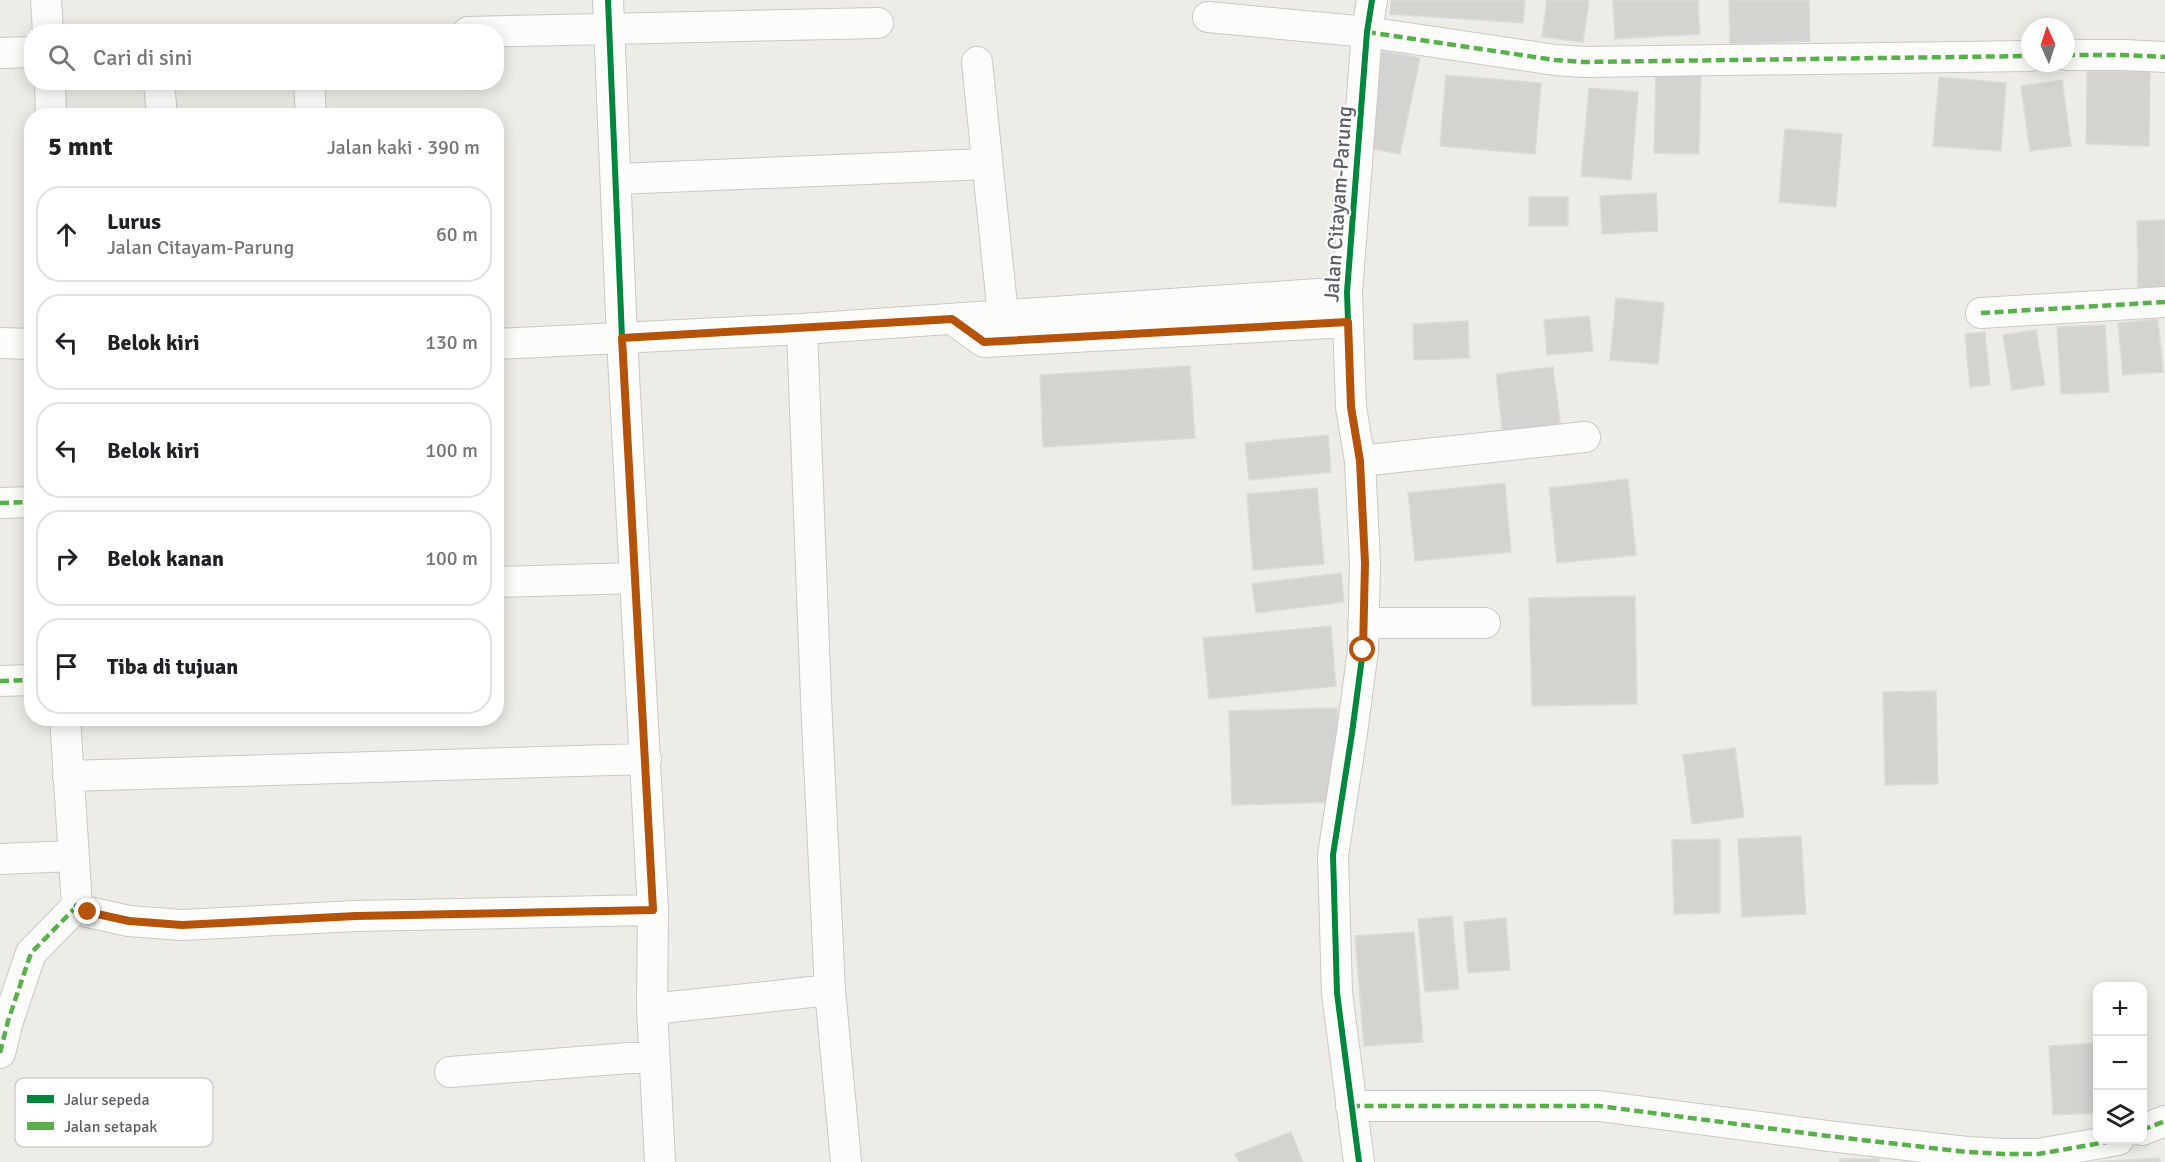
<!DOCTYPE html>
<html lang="id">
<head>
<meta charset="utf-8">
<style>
  :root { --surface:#fff; --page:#f6f6f6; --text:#202124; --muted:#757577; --line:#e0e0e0 }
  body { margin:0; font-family:Signika,sans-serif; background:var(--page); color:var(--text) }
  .controls { position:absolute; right:18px; bottom:18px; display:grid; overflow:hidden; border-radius:12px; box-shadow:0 3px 15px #0003 }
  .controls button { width:54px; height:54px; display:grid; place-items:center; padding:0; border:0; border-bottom:2px solid var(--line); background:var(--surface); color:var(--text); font:30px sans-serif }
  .compass { position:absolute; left:2021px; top:18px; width:54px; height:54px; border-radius:50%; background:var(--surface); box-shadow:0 3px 15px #0003; rotate:357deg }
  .stop { position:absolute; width:18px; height:18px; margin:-14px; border:4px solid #b45309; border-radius:50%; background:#fff }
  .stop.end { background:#b45309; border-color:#fff; box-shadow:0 2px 6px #0008 }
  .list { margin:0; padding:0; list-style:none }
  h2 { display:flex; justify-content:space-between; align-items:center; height:78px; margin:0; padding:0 24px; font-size:26px }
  h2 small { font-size:20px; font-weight:400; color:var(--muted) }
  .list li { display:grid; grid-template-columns:39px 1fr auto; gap:18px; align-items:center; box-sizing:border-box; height:96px; margin:0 12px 12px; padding:0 12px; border:2px solid var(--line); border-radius:24px }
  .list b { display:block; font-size:22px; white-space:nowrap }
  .list p { margin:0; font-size:20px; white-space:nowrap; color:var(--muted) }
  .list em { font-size:20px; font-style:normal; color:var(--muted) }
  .icon { flex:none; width:33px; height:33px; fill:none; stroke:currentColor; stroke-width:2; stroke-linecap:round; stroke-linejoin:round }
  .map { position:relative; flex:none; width:2165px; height:1162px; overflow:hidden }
  .search { position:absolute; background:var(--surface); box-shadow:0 3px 15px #0003; left:24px; top:24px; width:480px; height:66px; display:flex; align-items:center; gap:15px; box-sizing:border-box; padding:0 21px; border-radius:24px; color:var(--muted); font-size:22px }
  .panel { position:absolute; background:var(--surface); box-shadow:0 3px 15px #0003; left:24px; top:108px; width:480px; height:618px; border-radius:24px }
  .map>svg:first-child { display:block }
</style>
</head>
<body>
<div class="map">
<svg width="2165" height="1162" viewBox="0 0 2165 1162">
  <rect width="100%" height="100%" fill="#edece7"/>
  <path fill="#d4d3d0" stroke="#dcdbd6" stroke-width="1.5" d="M1391 0H1525L1523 23 1390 14Z
    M1547 0H1589L1583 42 1542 37Z
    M1613 0H1698L1700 34 1615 39Z
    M1729 0H1809L1810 41 1730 44Z
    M1382 51 1420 58 1400 154 1362 147Z
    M2087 71H2150L2149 146 2086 144Z
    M1656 74 1701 75 1699 154 1654 153Z
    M1446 75 1541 83 1535 154 1440 146Z
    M1939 77 2006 83 2001 151 1933 146Z
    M2062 80 2071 146 2030 151 2021 86Z
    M1589 88 1638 92 1631 180 1581 176Z
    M1785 129 1842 134 1836 207 1779 202Z
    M1656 193 1658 231 1602 234 1600 196Z
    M1529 197H1568V226H1529Z
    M2165 220V287L2138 288 2137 221Z
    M1616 298 1664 303 1658 364 1610 360Z
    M1589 316 1593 351 1547 355 1544 320Z
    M2158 319 2163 372 2123 375 2118 323Z
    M1468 321 1469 358 1414 360 1413 324Z
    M2105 325 2109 392 2061 394 2057 327Z
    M2036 330 2045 385 2012 390 2003 335Z
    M1985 332 1990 385 1970 387 1965 334Z
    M1190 366 1195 438 1043 447 1040 375Z
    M1553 367 1561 429 1503 435 1496 374Z
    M1328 435 1331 472 1249 480 1245 443Z
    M1628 479 1636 555 1557 563 1549 488Z
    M1505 483 1511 552 1415 561 1408 493Z
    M1317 488 1324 564 1253 570 1247 494Z
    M1341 573 1344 602 1256 613 1252 584Z
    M1635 596 1637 704 1532 706 1529 598Z
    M1331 626 1336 686 1209 699 1203 638Z
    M1936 691 1938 784 1885 785 1883 692Z
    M1337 708 1340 802 1232 805 1229 711Z
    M1735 748 1744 817 1692 824 1683 755Z
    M1801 836 1806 914 1742 917 1738 839Z
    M1720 839V913L1674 914 1672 840Z
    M1452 916 1459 989 1425 992 1418 919Z
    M1506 918 1510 970 1468 973 1464 922Z
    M1414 932 1423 1042 1364 1046 1355 936Z
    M2098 1043V1113L2053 1115 2049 1046Z
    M1291 1132 1303 1162H1239L1235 1154Z
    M2159 1158 2160 1162H2094Z
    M1840 1159H1879V1162H1840Z"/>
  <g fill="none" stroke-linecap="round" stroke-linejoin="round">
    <g stroke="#c9c9c8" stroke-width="32">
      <path id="street" d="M46 0 48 32
        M1208 17 1367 32 1555 60 1584 62 2030 56
        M468 32 878 23
        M0 53 32 52
        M2066 55H2124L2165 57
        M977 62 1003 315
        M50 82 51 116
        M159 82 162 116
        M309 82 311 116
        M617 179 987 164
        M1981 313 2165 302
        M952 319 984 342 1348 322
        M0 343 32 344
        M496 344 802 329 1347 292
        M1360 461 1585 437
        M0 503 32 502
        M496 582 634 578
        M1363 623H1485
        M0 681 32 680
        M68 776 646 759
        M0 859 72 856
        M77 906 88 912 129 921 182 925 355 916 653 910 622 338 608 0
        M653 910 652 1009 660 1162
        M830 990 846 1162
        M652 1009 830 990 816 699 802 329
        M0 1053 8 1021 31 953 77 906 65 718
        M450 1072 654 1056
        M1351 1106H1599L1828 1136 1967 1152 2003 1154H2038L2118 1140
        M2142 1130 2165 1121
        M1359 1162 1337 993 1333 855 1352 733 1363 650 1365 563 1360 461 1351 407 1347 292 1367 32 1372 0"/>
    </g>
    <use href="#street" stroke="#fcfcfb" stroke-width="30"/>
    <path stroke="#58b04a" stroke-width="4.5" stroke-dasharray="9 4.5" stroke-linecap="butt" d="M1367 32 1555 60 1584 62 2030 56
      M2066 55H2124L2165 57
      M1981 313 2165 302
      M0 503 32 502
      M0 681 32 680
      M0 1053 8 1021 31 953 77 906
      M1351 1106H1599L1828 1136 1967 1152 2003 1154H2038L2118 1140
      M2142 1130 2165 1121"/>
    <g stroke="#fff" stroke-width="10">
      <path id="cycleway" d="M77 906 88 912 129 921 182 925 355 916 653 910 622 338 608 0
        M1359 1162 1337 993 1333 855 1352 733 1363 650 1365 563 1360 461 1351 407 1347 292 1367 32 1372 0"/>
    </g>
    <use href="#cycleway" stroke="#00873e" stroke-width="6"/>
  </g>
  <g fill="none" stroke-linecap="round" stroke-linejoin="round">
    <path stroke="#b45309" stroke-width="8" d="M88 912 129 921 182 925 356 916 653 910 622 338 952 319 984 342 1348 322 1351 407 1360 461 1365 563 1363 650"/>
  </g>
  <g text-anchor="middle" stroke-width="4.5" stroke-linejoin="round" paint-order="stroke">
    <g font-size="21" fill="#5c6066" stroke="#fff">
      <text transform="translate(1338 204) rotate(-86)" y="7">Jalan Citayam-Parung</text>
    </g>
  </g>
  <rect x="15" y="1078" width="198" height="69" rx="9" fill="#fff" stroke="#cecfd1" stroke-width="1.5"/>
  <rect x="27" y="1095" width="27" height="8" fill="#00873e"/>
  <rect x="27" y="1122" width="27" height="8" fill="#58b04a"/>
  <g font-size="16" fill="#5c6066">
    <text x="64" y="1105">Jalur sepeda</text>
    <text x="64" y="1132">Jalan setapak</text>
  </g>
</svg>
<div class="controls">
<button>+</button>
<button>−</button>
<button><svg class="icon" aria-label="layers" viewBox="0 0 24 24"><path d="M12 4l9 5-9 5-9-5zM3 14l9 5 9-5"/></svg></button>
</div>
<svg class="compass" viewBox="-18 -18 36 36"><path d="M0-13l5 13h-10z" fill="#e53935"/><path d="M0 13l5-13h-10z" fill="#757577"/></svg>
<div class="stop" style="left:1363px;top:650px"></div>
<div class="stop end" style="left:88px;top:912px"></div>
<div class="search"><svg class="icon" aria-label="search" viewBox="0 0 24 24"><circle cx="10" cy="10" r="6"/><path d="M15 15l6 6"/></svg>Cari di sini</div>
<section class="panel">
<h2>5 mnt<small>Jalan kaki · 390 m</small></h2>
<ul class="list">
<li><svg class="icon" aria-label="ahead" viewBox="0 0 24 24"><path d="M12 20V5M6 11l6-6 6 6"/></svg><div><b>Lurus</b><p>Jalan Citayam-Parung</p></div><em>60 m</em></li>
<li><svg class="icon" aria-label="left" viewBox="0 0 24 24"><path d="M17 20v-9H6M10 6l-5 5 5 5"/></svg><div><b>Belok kiri</b></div><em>130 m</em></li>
<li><svg class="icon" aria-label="left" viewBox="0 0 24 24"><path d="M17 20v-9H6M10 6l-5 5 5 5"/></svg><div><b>Belok kiri</b></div><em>100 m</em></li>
<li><svg class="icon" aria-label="right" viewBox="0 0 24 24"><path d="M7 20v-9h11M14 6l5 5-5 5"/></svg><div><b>Belok kanan</b></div><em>100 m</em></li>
<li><svg class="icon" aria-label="arrive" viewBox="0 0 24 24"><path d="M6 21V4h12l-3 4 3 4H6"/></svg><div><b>Tiba di tujuan</b></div></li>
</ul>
</section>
</div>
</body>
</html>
